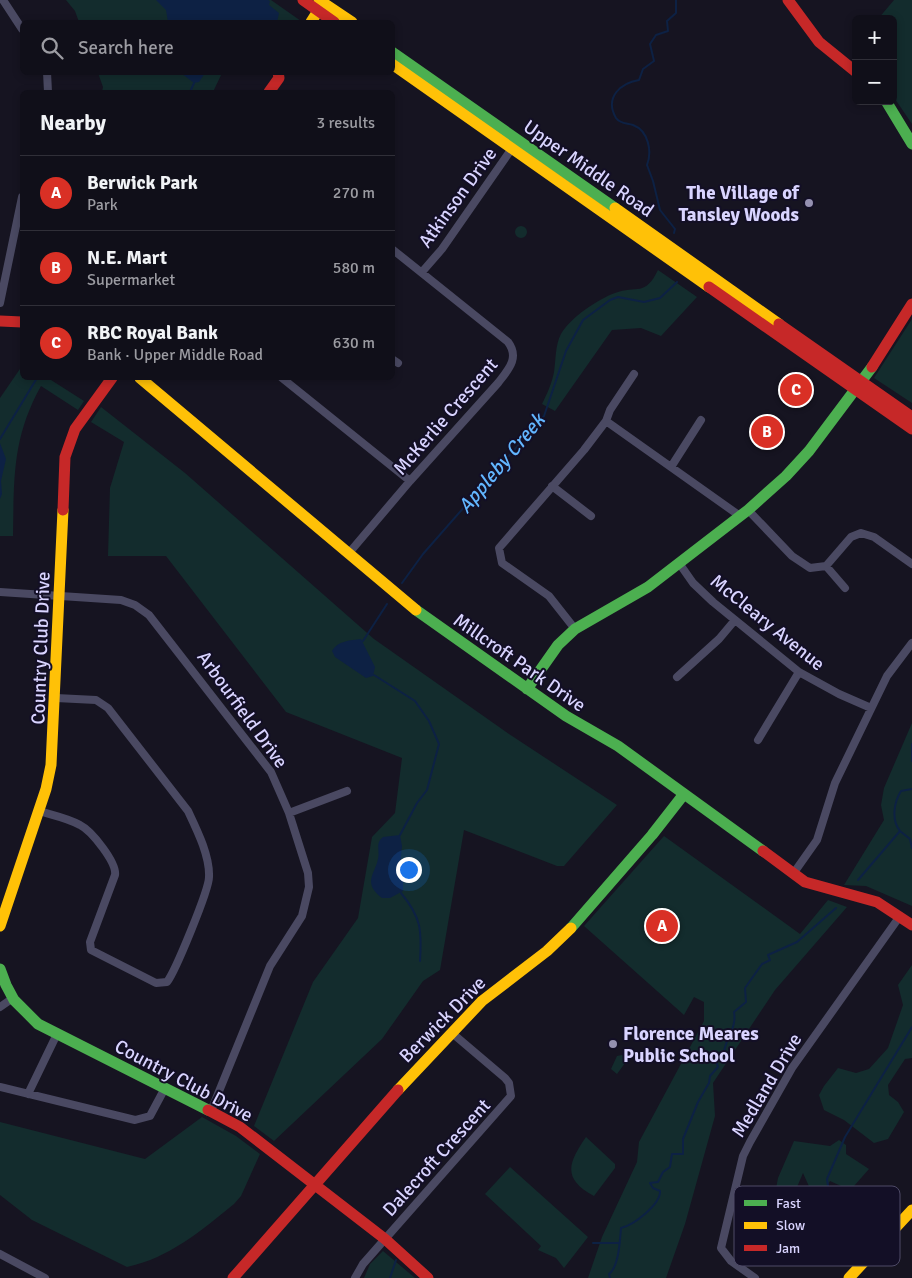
<!DOCTYPE html>
<meta charset="utf-8">
<style>
:root{--surface:#100f19;--page:#191822;--text:#f1f3f6;--muted:#9c9ca2;--line:#302f38;--accent:#d93025}
body{margin:0;font-family:Signika,sans-serif;background:var(--page);color:var(--text)}
.controls{position:absolute;right:15px;top:15px;display:grid;overflow:hidden;border-radius:8px;box-shadow:0 2px 8px #0003}
.controls button{width:45px;height:45px;display:grid;place-items:center;padding:0;border:0;border-bottom:1px solid var(--line);background:var(--surface);color:var(--text);font:25px sans-serif}
.you{position:absolute;left:408px;top:869px;width:18px;height:18px;margin:-12px;border:4px solid #fff;border-radius:50%;background:#1a73e8;box-shadow:0 0 0 8px #1a73e833}
.badge{display:grid;place-items:center;width:32px;height:32px;border-radius:50%;background:var(--accent);color:#fff;font-size:16px;font-weight:700}
.pin{position:absolute;translate:-50% -50%;border:2px solid #fff;box-shadow:0 1px 5px #0006}
.list{margin:0;padding:0;list-style:none}
h2{display:flex;justify-content:space-between;align-items:center;height:65px;margin:0;padding:0 20px;font-size:21px}
h2 small{font-size:16px;font-weight:400;color:var(--muted)}
.list li{display:grid;grid-template-columns:32px 1fr auto;gap:15px;align-items:center;box-sizing:border-box;height:75px;padding:0 20px;border-top:1px solid var(--line)}
.list b{display:block;font-size:19px;white-space:nowrap}
.list p{margin:0;font-size:16px;white-space:nowrap;color:var(--muted)}
.list em{font-size:16px;font-style:normal;color:var(--muted)}
.icon{flex:none;width:28px;height:28px;fill:none;stroke:currentColor;stroke-width:2;stroke-linecap:round;stroke-linejoin:round}
.map{position:relative;flex:none;width:912px;height:1278px;overflow:hidden}
.search{position:absolute;background:var(--surface);box-shadow:0 2px 8px #0003;left:20px;top:20px;width:375px;height:55px;display:flex;align-items:center;gap:12px;box-sizing:border-box;padding:0 18px;border-radius:8px;color:var(--muted);font-size:19px}
.panel{position:absolute;background:var(--surface);box-shadow:0 2px 8px #0003;left:20px;top:90px;width:375px;height:290px;border-radius:8px}
.map>svg:first-child{display:block}
.green{fill:#132c2d}
.water{fill:#0d2144}
.lines{fill:none;stroke-linecap:round;stroke-linejoin:round}
.stream{stroke:#0d2144;stroke-width:2}
.street{stroke:#4a4962;stroke-width:8}
.fast{stroke:#4caf50;stroke-width:11}
.slow{stroke:#ffc107;stroke-width:11}
.jam{stroke:#c62828;stroke-width:11}
.poi-dot{fill:#9591b1;stroke:#130f26;stroke-width:2}
.labels{text-anchor:middle;stroke-width:4;stroke-linejoin:round;paint-order:stroke}
.street-label{font-size:19px;fill:#d9d4ff;stroke:#130f26}
.poi-label{font-size:19px;font-weight:bold;fill:#d9d4ff;stroke:#130f26;text-anchor:end}
.water-label{font-size:20px;font-style:italic;fill:#62b6ff;stroke:#130f26}
.key{fill:#130f26;stroke:#4e4a67;stroke-width:1}
.key-label{font-size:14px;fill:#d9d4ff}
</style>
<div class="map">
<svg width="912" height="1278" viewBox="0 0 912 1278">
<rect width="100%" height="100%" fill="#161421"/>
<!-- green -->
<path class="green" d="M66 0H271L301 21 299 22H79L75 11Z
M894 0H912V124L893 96V19H878Z
M98 73H222L213 92H102L103 87Z
M515 232a6 6 0 1 1 12 0a6 6 0 1 1-12 0Z
M658 270 697 297 661 336 641 328 612 330 555 411 542 404C547 394 552 383 554 372 556 360 555 345 561 334 570 318 598 299 615 293 637 285 645 297 658 270Z
M912 319V403L874 378Z
M22 366V378H52L51 380 84 401 78 410 41 386C12 438 14 479 13 536H0V398Z
M101 407 185 473 374 639 509 734 617 805 564 866H557L464 830 440 970 423 981 382 1039 274 1141 254 1126 313 982 358 918 372 837 395 813 402 758 286 712 166 556H108L110 488 124 442 91 422Z
M912 723V906L866 886 844 885 884 820 881 805 884 788Z
M664 836 800 934 828 900 847 907 775 990 713 1083 715 1116 685 1224 666 1278H588L602 1237 637 1162 639 1142 704 1021V1002L694 997 684 1015 584 926Z
M912 965V1058L905 1059 888 1085 889 1095 898 1102 904 1112 888 1139 874 1143 844 1120 824 1110 819 1095 824 1086 838 1068 856 1073 869 1069 888 1048 903 1005 898 985Z
M622 1055 628 1059 617 1074 611 1069 617 1056Z
M202 1117 236 1136 260 1154 241 1196 234 1204C201 1231 169 1258 127 1267L32 1220 0 1195V1122L145 1159Z
M586 1137 615 1164V1168L594 1196C561 1178 569 1162 586 1137Z
M839 1140 846 1145V1154L869 1169 854 1186H841L830 1181 827 1186 828 1197 843 1225 842 1239 846 1254 839 1263H834L820 1235 824 1220 803 1173 794 1194 784 1199 775 1194 778 1178 794 1141 830 1146Z
M510 1167 588 1237 564 1268 556 1258 538 1250 541 1246 485 1194Z
M383 1251 415 1278H364L370 1264Z"/>
<!-- water -->
<path class="water" d="M156 0H268L270 1 269 5 279 13 277 22H168L166 10Z
M181 73H205L199 82 194 83Z
M0 443 6 459 1 481 2 494 0 499Z
M361 639 375 667 373 676 366 678 335 657 332 651C337 641 351 640 361 639Z
M400 835 402 846 400 867 403 875V891L390 898H382C362 883 375 874 378 859 380 850 375 843 383 837Z"/>
<g class="lines">
<!-- stream -->
<path class="stream" d="M190 92 194 83
M674 233 675 229 660 210 653 181 647 165C652 152 649 131 633 125 627 123 620 124 616 118 604 97 621 83 639 80L643 69 654 61 650 44 656 35 668 31 667 21 676 13V0
M0 439 37 378
M402 583 423 554 544 416 566 351 583 320 610 300 618 297 644 302 660 298 677 282
M363 641 387 604
M374 675 415 701 429 721 439 744 427 790 417 803 400 835
M912 744V761
M900 831 910 839 912 848
M858 880 900 831C891 820 894 802 901 791L912 789
M401 893C421 917 422 930 420 961
M593 1243H620
M843 1258 838 1252 827 1179 845 1137 912 1027
M390 1278 396 1260
M610 1278 609 1274C619 1267 620 1239 621 1228 634 1225 661 1204 660 1191L653 1188 650 1183 658 1182 663 1172 670 1167 672 1154H683V1139L698 1102 709 1083 710 1076 718 1067 715 1058 724 1052C726 1037 737 1028 734 1012L746 1002 745 988 762 964 770 960 768 955 797 942 836 908"/>
<!-- street -->
<path class="street" d="M3 0 22 29
M47 72 48 92
M422 272 442 249 515 144
M0 303 22 197
M392 359 398 363
M282 378 410 481
M606 421 610 410 634 374
M671 467 701 420
M552 486 591 516
M748 510 792 556 810 568 826 566 851 537 861 533 874 537 912 564
M349 553 410 481 498 383C508 370 520 358 508 342L392 249
M679 563 693 583 713 602 799 672 839 694 871 708
M826 566 845 588
M0 592 121 600 135 605 149 615 271 772 289 813 308 873 309 887 302 916 270 966 211 1111
M575 629 549 596 502 563 499 548 584 450 606 421 740 516
M677 677 719 639 735 620
M758 740 799 672
M39 811C52 815 68 818 80 825 92 831 117 863 115 875L90 942 91 950 156 983 167 982C175 972 209 890 209 877 210 856 197 830 188 811L108 708 96 700 56 698
M289 813 347 791
M793 874 817 840 835 783 887 676 912 643
M0 1007 13 998
M0 1087 135 1120 150 1116 165 1088
M28 1094 57 1034
M0 1254 45 1278
M355 1278 363 1264 511 1096 509 1083 505 1078 452 1033
M755 1278 731 1261 721 1248 743 1156 750 1142 792 1068 900 916"/>
<!-- fast -->
<path class="fast" d="M392 52 615 208
M886 101 912 144
M416 610 566 716 618 746 763 851
M527 689 558 645 575 629 648 587 748 510 786 476 809 451 872 367
M571 928 652 835 684 794
M0 969 6 985 14 1000 38 1024 208 1110"/>
<!-- slow -->
<path class="slow" d="M319 0 352 22
M311 22 318 11
M392 64 709 287
M615 208 779 324
M140 378 416 610
M0 926 46 789 51 765 63 510
M398 1090 482 1001 547 951 571 928
M849 1278 912 1210"/>
<!-- jam -->
<path class="jam" d="M303 0 334 22
M788 0 819 42 856 72
M269 92 279 78 278 72
M709 287 912 429
M0 321 22 322
M779 324 912 417
M872 367 912 304
M63 510 65 457 75 429 112 378
M763 851 805 882 877 902 912 925
M208 1110 240 1127 385 1239 428 1278
M233 1278 398 1090"/>
</g>
<!-- markers -->
<g class="poi-dot">
<circle cx="809" cy="203" r="5"/>
<circle cx="613" cy="1044" r="5"/>
</g>
<g class="labels">
<!-- street labels -->
<g class="street-label">
<text transform="translate(589 168) rotate(35)" y="7">Upper Middle Road</text>
<text transform="translate(457 197) rotate(-54)" y="7">Atkinson Drive</text>
<text transform="translate(445 416) rotate(-49)" y="7">McKerlie Crescent</text>
<text transform="translate(768 622) rotate(39)" y="7">McCleary Avenue</text>
<text transform="translate(40 648) rotate(-88)" y="7">Country Club Drive</text>
<text transform="translate(520 662) rotate(35)" y="7">Millcroft Park Drive</text>
<text transform="translate(243 709) rotate(54)" y="7">Arbourfield Drive</text>
<text transform="translate(442 1019) rotate(-45)" y="7">Berwick Drive</text>
<text transform="translate(184 1080) rotate(28)" y="7">Country Club Drive</text>
<text transform="translate(766 1085) rotate(-59)" y="7">Medland Drive</text>
<text transform="translate(436 1157) rotate(-48)" y="7">Dalecroft Crescent</text>
</g>
<!-- poi labels -->
<g class="poi-label">
<text x="799" y="199">The Village of<tspan x="799" dy="22">Tansley Woods</tspan></text>
<text x="623" y="1040" text-anchor="start">Florence Meares<tspan x="623" dy="22">Public School</tspan></text>
</g>
<!-- water labels -->
<g class="water-label">
<text transform="translate(501 463) rotate(-50)" y="7">Appleby Creek</text>
</g>
</g>
<!-- legend -->
<rect x="734" y="1186" width="166" height="80" rx="8" class="key"/>
<rect x="744" y="1200" width="23" height="6" fill="#4caf50"/>
<rect x="744" y="1222" width="23" height="7" fill="#ffc107"/>
<rect x="744" y="1245" width="23" height="6" fill="#c62828"/>
<g class="key-label">
<text x="776" y="1208">Fast</text>
<text x="776" y="1230">Slow</text>
<text x="776" y="1253">Jam</text>
</g>
</svg>
<div class="controls">
<button>+</button>
<button>−</button>
</div>
<div class="you"></div>
<div class="pin badge" style="left:662px;top:926px">A</div>
<div class="pin badge" style="left:767px;top:432px">B</div>
<div class="pin badge" style="left:796px;top:390px">C</div>
<div class="search"><svg class="icon" aria-label="search" viewBox="0 0 24 24"><circle cx="10" cy="10" r="6"/><path d="M15 15l6 6"/></svg>Search here</div>
<section class="panel">
<h2>Nearby<small>3 results</small></h2>
<ul class="list">
<li><span class="badge">A</span><div><b>Berwick Park</b><p>Park</p></div><em>270 m</em></li>
<li><span class="badge">B</span><div><b>N.E. Mart</b><p>Supermarket</p></div><em>580 m</em></li>
<li><span class="badge">C</span><div><b>RBC Royal Bank</b><p>Bank · Upper Middle Road</p></div><em>630 m</em></li>
</ul>
</section>
</div>
